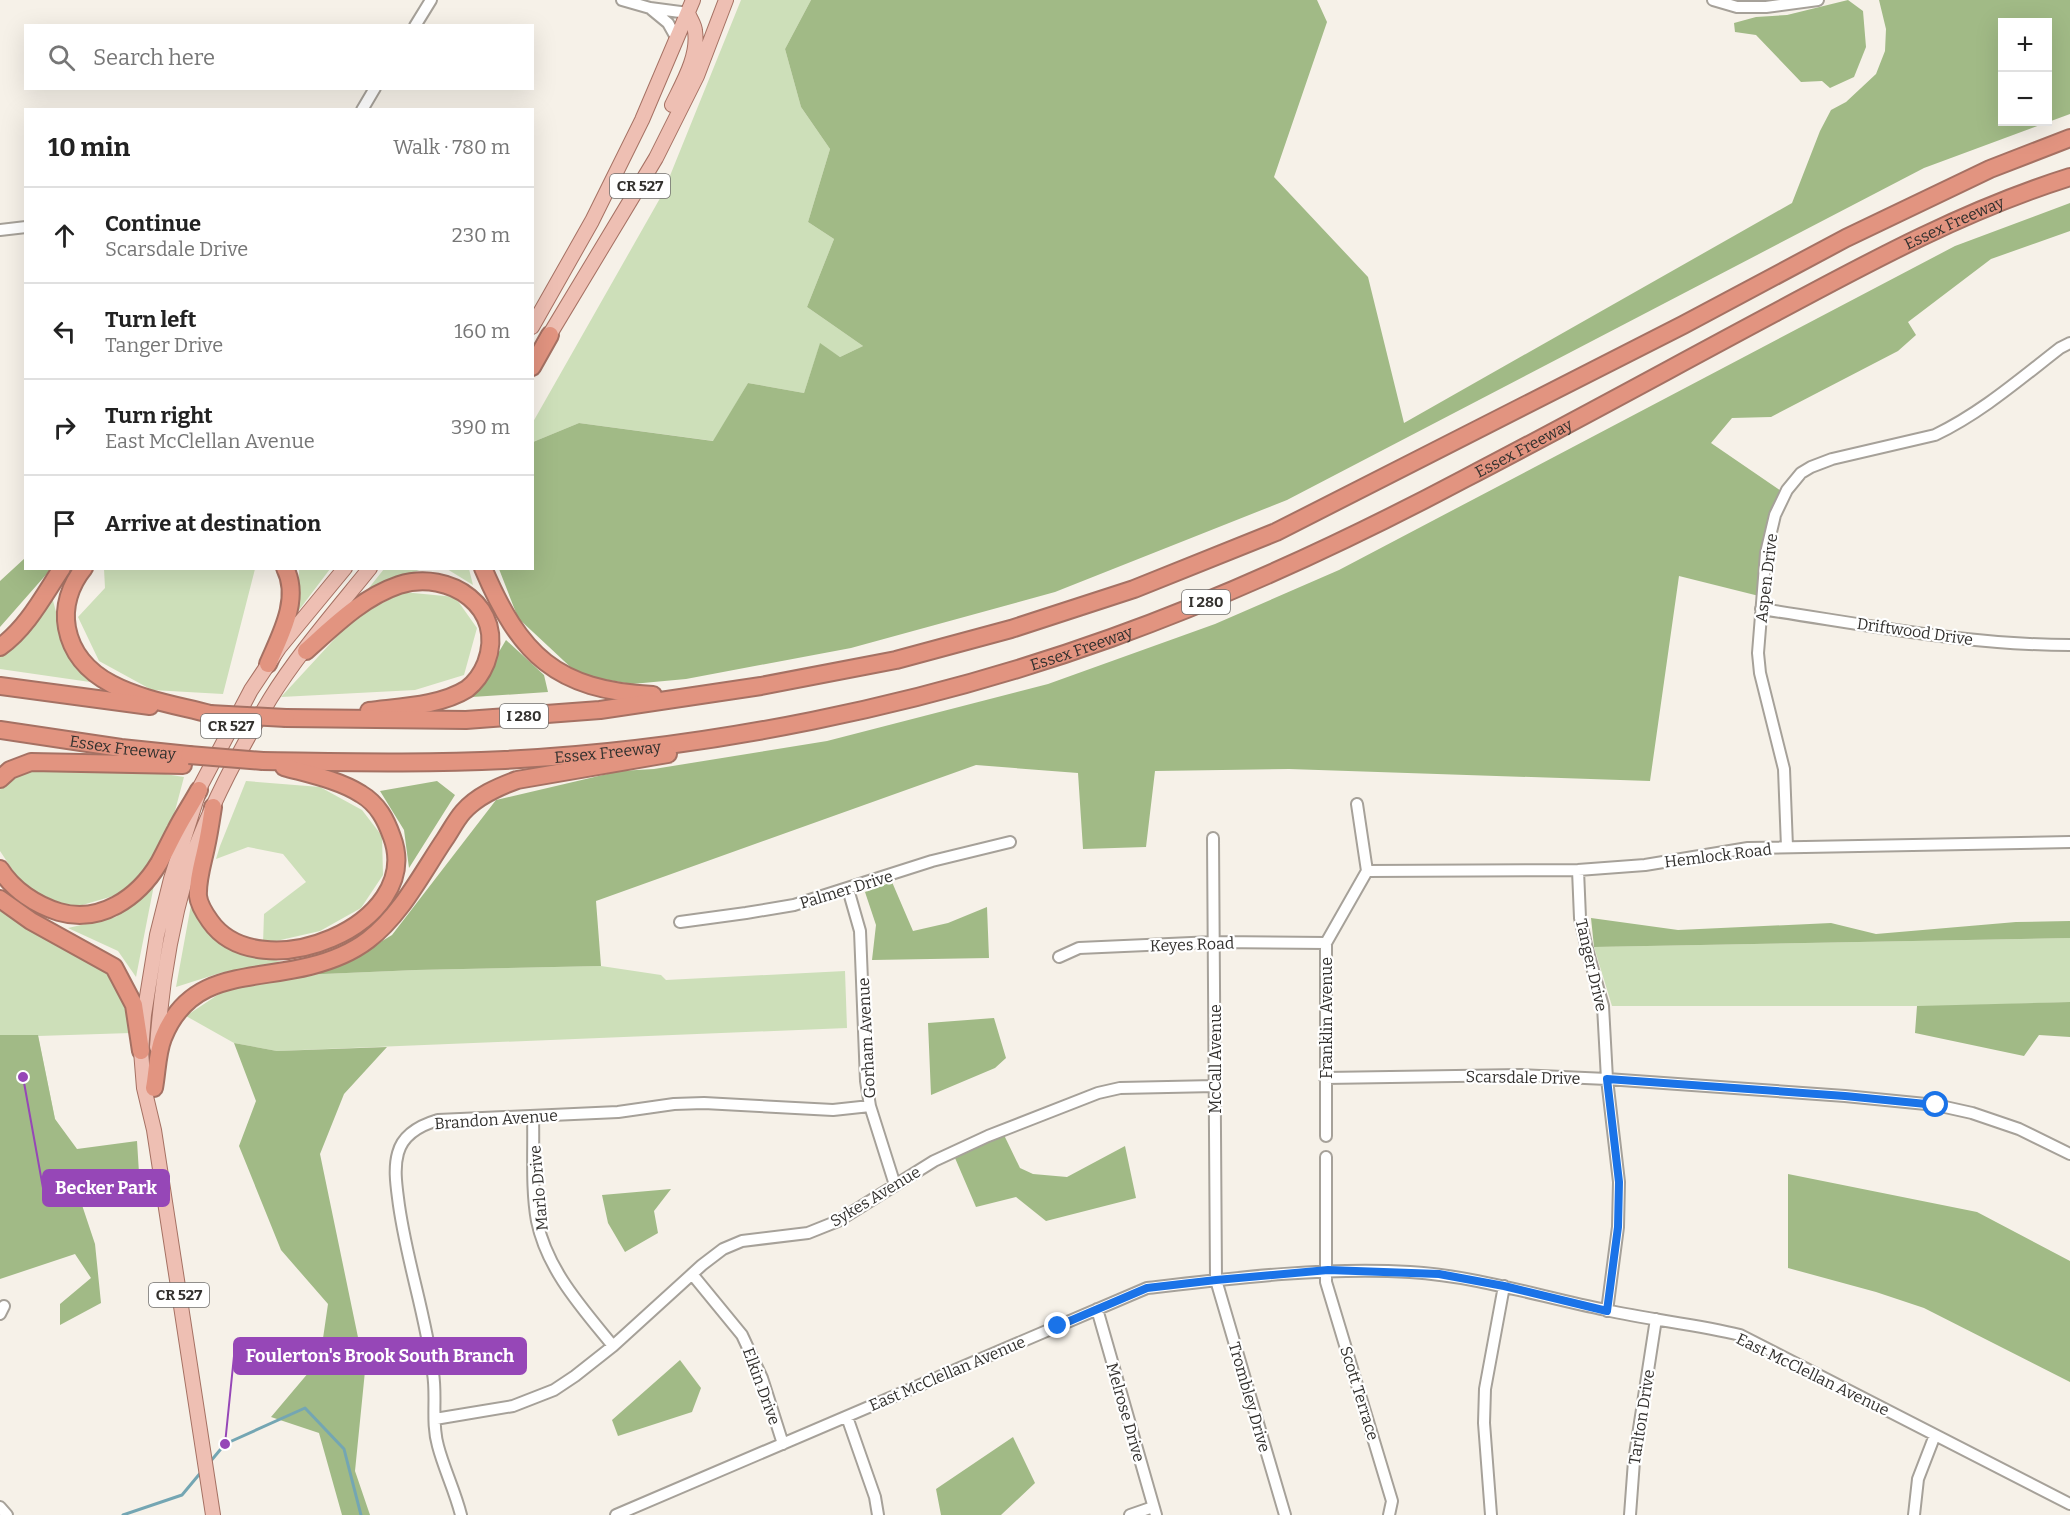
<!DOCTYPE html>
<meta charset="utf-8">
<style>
:root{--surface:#fff;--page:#f2f2f2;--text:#222;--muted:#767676;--line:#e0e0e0}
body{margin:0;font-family:Bitter,serif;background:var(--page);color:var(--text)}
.controls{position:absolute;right:18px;top:18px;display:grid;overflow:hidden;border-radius:0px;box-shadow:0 6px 24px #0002}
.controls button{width:54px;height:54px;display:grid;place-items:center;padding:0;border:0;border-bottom:2px solid var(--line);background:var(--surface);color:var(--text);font:30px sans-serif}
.stop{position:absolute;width:18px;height:18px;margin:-14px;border:4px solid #1a73e8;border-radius:50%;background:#fff}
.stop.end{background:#1a73e8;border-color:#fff;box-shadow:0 2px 6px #0008}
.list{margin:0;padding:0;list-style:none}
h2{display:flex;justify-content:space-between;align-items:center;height:78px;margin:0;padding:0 24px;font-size:26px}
h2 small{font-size:20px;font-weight:400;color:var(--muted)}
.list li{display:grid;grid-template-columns:39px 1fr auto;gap:18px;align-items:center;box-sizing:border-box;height:96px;padding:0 24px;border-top:2px solid var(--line)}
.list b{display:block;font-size:22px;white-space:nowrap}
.list p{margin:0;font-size:20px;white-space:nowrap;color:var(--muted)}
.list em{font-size:20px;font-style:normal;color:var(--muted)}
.icon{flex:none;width:33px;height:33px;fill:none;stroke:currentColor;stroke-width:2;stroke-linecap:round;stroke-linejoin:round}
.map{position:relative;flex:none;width:2070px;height:1515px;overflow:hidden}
.search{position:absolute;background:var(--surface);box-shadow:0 6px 24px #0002;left:24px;top:24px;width:510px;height:66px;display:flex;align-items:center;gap:15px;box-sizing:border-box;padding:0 21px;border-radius:0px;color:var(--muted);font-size:22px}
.panel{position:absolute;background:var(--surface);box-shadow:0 6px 24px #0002;left:24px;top:108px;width:510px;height:462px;border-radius:0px}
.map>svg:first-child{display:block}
.green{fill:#cddfb9}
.forest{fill:#a1ba86;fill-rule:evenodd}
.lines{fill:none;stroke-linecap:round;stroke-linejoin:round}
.stream{stroke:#74a6b3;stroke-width:3}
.minor-casing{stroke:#a6a199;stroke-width:14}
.major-casing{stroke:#a57163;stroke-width:16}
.highway-casing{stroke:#a57163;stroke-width:20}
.minor{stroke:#fff;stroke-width:10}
.major{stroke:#eebfb3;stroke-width:14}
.highway{stroke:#e29480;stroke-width:16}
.highway-bridge-casing{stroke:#a57163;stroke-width:20;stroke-linecap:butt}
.highway-bridge{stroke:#e29480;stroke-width:16}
.route{stroke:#1a73e8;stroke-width:8}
.labels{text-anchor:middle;stroke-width:4.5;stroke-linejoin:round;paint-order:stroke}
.shield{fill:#fff;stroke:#706f6d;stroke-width:1.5}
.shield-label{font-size:15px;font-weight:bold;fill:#33312e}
.street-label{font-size:16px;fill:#33312e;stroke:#fff}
.leader{fill:none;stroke:#9647b7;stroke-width:2}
.callout-dot{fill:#9647b7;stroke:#fff;stroke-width:2}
.callout{fill:#9647b7;stroke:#9647b7;stroke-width:2}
.callout-label{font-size:18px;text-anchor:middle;font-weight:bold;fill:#fff}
</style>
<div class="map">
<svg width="2070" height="1515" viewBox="0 0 2070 1515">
<rect width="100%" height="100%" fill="#f6f1e8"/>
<!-- green -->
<path class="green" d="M741 0H811L785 49 801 107 830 149 808 222 834 239 807 307 863 346 840 357 820 344 804 393 748 383 714 441 579 423 533 442V422L663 193Z
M104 569H255L223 694 152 690 99 661 78 617 105 588Z
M298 569H330L299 610V570Z
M384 569H422L368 589Z
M447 569H469L473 585Z
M403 592 455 597 477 628 464 675 415 690 281 697 353 619Z
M52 597 68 656 90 682 0 669V655L15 647Z
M127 768 184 777 171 826 143 876 127 892 72 908 24 887 0 851V790L2 784 33 769Z
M246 781 320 787 362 810 382 836 383 875 361 908 320 931 263 944 264 914 306 882 283 854 248 847 216 859 220 846Z
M154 885 136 977 118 951 68 928 116 917Z
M191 905 207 931 229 949 282 962 220 973 176 987Z
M0 908 20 924 60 948 112 973 123 992 131 1033 38 1036 55 1119 76 1151 139 1173 0 1218Z
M2070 938V1002L1949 1006H1612L1594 947Z
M601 966 661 975 666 980 845 971 847 1028 277 1051 234 1043 186 1016 231 986 300 975 416 970Z"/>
<!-- forest -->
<path class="forest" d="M811 0H1317L1327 22 1274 177 1368 277 1404 423 1792 203 1820 131 1831 110 1846 102 1876 74 1885 51 1886 29 1879 0H2070V114L1924 168 1287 500 1055 592 851 648 686 679 632 684 579 675 518 618 499 569 532 568 533 442 579 423 713 441 748 383 804 393 820 343 840 357 863 346 807 307 834 239 808 222 830 149 801 107 785 49ZM2002 22H2048V122H2002Z
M1848 0 1863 11 1866 47 1854 77 1830 88 1822 81 1801 82 1756 35 1735 32 1734 23 1756 17 1787 15Z
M2070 203V231L1991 259 1908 322 1916 335 1898 351 1771 417 1732 418 1711 443 1781 491 1767 598 1679 576 1650 781 1289 769 1155 771 1146 847 1083 849 1078 773 976 765 596 901 601 966 416 970 300 975 346 963 392 935 496 800 620 771 654 769 827 741 1048 684 1215 624 1339 570 1955 246Z
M25 558 26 568 51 569 0 627V581Z
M506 640 544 675 548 692 472 697Z
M437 781 455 795 409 868 404 830 380 791Z
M892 882 913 931 948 923 987 907 989 958 872 960 876 925 865 892Z
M1591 918 1678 930 1831 923 1876 934 2016 922 2070 921V938L1594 947Z
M2070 1002V1037L2039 1035 2024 1056 1915 1033 1917 1006Z
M994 1018 1006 1058 995 1068 931 1095 928 1023Z
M0 1035H38L55 1119 77 1149 137 1141 139 1173 78 1193 95 1244 101 1303 60 1325V1304L91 1278 75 1254 0 1279Z
M234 1043 277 1051 387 1047 344 1094 320 1154 365 1371 355 1471 370 1515H342L319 1433 271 1417 320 1359 328 1304 281 1250 239 1146 256 1101Z
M1004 1135 1020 1168 1033 1174 1067 1177 1125 1146 1136 1198 1046 1221 1016 1197 976 1207 955 1158Z
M1788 1174 1977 1212 2070 1261V1382L1924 1308 1876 1292 1788 1268Z
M671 1189 654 1211 658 1233 625 1252 608 1223 602 1195Z
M680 1360 701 1388 692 1412 618 1436 612 1420Z
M1013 1437 1035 1483 1001 1515H941L936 1489Z"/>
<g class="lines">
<!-- stream -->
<path class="stream" d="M210 1462 225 1444 305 1408 344 1449 361 1515
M123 1515 182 1495 202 1471"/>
<defs>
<path id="minor" d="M622 0 650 8 688 13
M1713 0 1737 7H1766L1818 0
M651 9 668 23 677 39
M415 26 431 0
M362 110 375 88
M0 230 26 227
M1761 609C1863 624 1966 645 2070 645
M1213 838 1216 1280 1285 1515
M1787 847 1784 769 1760 673 1758 653 1766 553 1775 515 1787 490 1801 473 1811 467 1832 459 1935 435C1981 413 2020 379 2060 348L2070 343
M1578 870 1580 918 1587 949 1603 1006 1607 1079 1619 1182 1618 1227 1607 1311
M1367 871 1578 870 1645 865 1748 848 2070 842
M848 889 860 931 866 1081 870 1106 895 1185
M680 922 746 913 794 905 932 861 1010 842
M1059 957 1079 948 1214 942 1326 943
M1325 1078 1521 1075 1607 1079 1845 1096 1936 1105 1972 1113 2019 1129 2070 1154
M533 1116C534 1150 531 1188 537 1221 547 1270 583 1309 613 1346
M1326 1136V943L1367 871 1357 804
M1326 1157V1282L1392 1501 1389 1515
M692 1274 742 1335 762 1378 783 1444
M1097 1309 1156 1515
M0 1314 4 1306
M847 1417 875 1497 878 1515
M435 1419 513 1406 554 1390 575 1376 613 1346 702 1265 723 1249 742 1241 808 1233 838 1221 934 1161 988 1136 1098 1093 1120 1088 1215 1086
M0 1507 7 1515
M461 1515C455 1491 444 1469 438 1446 431 1422 437 1397 433 1373 426 1314 405 1257 398 1198 396 1183 394 1167 398 1153 403 1134 421 1125 438 1120L618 1112 674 1104 704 1103 833 1110 870 1106
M616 1515 1147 1288C1234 1278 1322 1267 1410 1272 1477 1276 1541 1297 1606 1310 1650 1320 1696 1324 1740 1335L2070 1504
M1130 1515 1153 1507
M1491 1515 1484 1423 1485 1389 1504 1286
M1630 1515 1634 1461 1656 1319
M1914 1515 1918 1479 1935 1435"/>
<path id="major" d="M672 105C682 84 699 56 695 31 695 25 690 19 688 13
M532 327 592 221 642 120 693 0
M544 344 656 158 697 76 726 0
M157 1047C161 989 170 932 186 876 204 816 238 753 270 699 297 655 337 609 370 568
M213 1515 154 1130 144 1088 141 1051 144 1015 157 935 171 879 201 785 251 690 279 648 345 568"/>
<g id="highway">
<path d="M532 367 550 335"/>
<path d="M84 568C70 585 63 607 67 628 79 692 158 700 210 714"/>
<path d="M483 568C520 655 556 690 653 695"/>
<path d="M0 647C27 628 44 595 62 568"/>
<path d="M306 651C334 626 363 597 399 585 450 569 507 608 486 663 482 673 476 682 467 689 440 706 400 707 369 711"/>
<path d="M268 664C280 636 301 599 285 568"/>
<path d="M0 686 150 706"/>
<path d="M286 718 466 720 600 710 761 686 896 660 1011 629 1134 589 1276 532 1683 325 1846 238 1990 169 2070 138"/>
<path id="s1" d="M0 730 121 748 189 755"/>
<path id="s2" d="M263 761C344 762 425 764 505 760 706 750 922 706 1111 638 1233 594 1349 540 1464 479 1570 424 1675 366 1780 310 1873 260 1968 209 2070 177"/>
<path d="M0 779 10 770 31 762 183 765"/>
<path d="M213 807C211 820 209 834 206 847 203 862 197 880 198 896 199 905 205 914 210 921 259 991 425 925 392 837 386 820 378 804 361 794 339 780 309 774 284 767"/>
<path d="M0 869C13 890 36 905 59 912 100 924 138 898 159 863 165 852 170 841 176 830 183 816 192 803 199 790"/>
<path d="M0 899 31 921 114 967 134 1005 141 1051"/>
<path d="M154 1088C157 1072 157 1053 163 1038 190 970 251 981 310 966 330 961 351 953 368 940 401 915 422 873 445 839 451 830 456 820 463 812 477 796 498 787 517 780L668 754"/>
</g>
</defs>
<!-- minor casing -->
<use href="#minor" class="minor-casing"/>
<!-- major casing -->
<use href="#major" class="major-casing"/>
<!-- highway casing -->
<use href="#highway" class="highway-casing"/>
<!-- minor -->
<use href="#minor" class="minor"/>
<!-- major -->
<use href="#major" class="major"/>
<!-- highway -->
<use href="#highway" class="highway"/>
<defs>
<path id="highway-bridge" d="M210 714 286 718
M189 755 263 761"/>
</defs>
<!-- highway-bridge casing -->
<use href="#highway-bridge" class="highway-bridge-casing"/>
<!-- highway-bridge -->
<use href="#highway-bridge" class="highway-bridge"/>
</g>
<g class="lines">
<!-- route -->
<path class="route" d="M1058 1326 1147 1288 1216 1280 1328 1270 1439 1274 1504 1286 1607 1311 1618 1227 1619 1182 1607 1079 1845 1096 1936 1105"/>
</g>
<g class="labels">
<!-- shield labels -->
<g class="shield">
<rect x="610" y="174" width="60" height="24" rx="4.5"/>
<rect x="1182" y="590" width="48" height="24" rx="4.5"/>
<rect x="500" y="704" width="48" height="24" rx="4.5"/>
<rect x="201" y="714" width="60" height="24" rx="4.5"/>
<rect x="149" y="1283" width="60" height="24" rx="4.5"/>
</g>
<g class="shield-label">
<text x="640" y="191">CR 527</text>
<text x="1206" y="607">I 280</text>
<text x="524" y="721">I 280</text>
<text x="231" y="731">CR 527</text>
<text x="179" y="1300">CR 527</text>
</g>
<!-- street labels -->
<g class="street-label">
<text dy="6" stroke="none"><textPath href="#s2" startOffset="1803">Essex Freeway</textPath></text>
<text dy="6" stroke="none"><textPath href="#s2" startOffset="1317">Essex Freeway</textPath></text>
<text transform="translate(1766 578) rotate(-83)" y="6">Aspen Drive</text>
<text transform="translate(1915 631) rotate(8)" y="6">Driftwood Drive</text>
<text dy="6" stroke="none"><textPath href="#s2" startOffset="831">Essex Freeway</textPath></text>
<text dy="6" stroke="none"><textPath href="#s1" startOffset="124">Essex Freeway</textPath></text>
<text dy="6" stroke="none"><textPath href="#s2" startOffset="345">Essex Freeway</textPath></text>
<text transform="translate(1718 855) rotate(-7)" y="6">Hemlock Road</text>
<text transform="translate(846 889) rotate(-17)" y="6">Palmer Drive</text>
<text transform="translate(1192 944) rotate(-2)" y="6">Keyes Road</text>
<text transform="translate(1592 965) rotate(77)" y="6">Tanger Drive</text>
<text transform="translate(1326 1018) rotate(-90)" y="6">Franklin Avenue</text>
<text transform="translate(866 1038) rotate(-93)" y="6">Gorham Avenue</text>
<text transform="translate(1215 1059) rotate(-90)" y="6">McCall Avenue</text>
<text transform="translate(1523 1077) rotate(1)" y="6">Scarsdale Drive</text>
<text transform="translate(496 1119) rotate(-4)" y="6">Brandon Avenue</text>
<text transform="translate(538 1188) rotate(-95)" y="6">Marlo Drive</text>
<text transform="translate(875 1196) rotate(-31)" y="6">Sykes Avenue</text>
<text transform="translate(947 1373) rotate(-23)" y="6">East McClellan Avenue</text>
<text transform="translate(1813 1374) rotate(26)" y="6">East McClellan Avenue</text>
<text transform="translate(762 1386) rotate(70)" y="6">Elkin Drive</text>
<text transform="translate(1360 1393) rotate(73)" y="6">Scott Terrace</text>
<text transform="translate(1250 1397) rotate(74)" y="6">Trombley Drive</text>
<text transform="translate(1126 1412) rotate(74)" y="6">Melrose Drive</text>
<text transform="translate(1641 1417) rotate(-81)" y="6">Tarlton Drive</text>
</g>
</g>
<!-- callouts -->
<path class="leader" d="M23 1077L43 1188M225 1444L234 1356"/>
<g class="callout-dot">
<circle cx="23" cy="1077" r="6"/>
<circle cx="225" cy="1444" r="6"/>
</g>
<g class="callout">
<rect x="43" y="1170" width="126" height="36" rx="6"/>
<rect x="234" y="1338" width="292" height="36" rx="6"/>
</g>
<g class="callout-label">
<text x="106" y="1194">Becker Park</text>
<text x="380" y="1362">Foulerton's Brook South Branch</text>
</g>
</svg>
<div class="controls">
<button>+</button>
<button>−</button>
</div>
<div class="stop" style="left:1936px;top:1105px"></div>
<div class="stop end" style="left:1058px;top:1326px"></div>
<div class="search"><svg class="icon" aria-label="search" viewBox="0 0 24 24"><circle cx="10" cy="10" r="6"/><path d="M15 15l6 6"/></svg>Search here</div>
<section class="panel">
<h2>10 min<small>Walk · 780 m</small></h2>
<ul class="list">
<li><svg class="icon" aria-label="ahead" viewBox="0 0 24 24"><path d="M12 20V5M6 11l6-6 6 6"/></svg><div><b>Continue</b><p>Scarsdale Drive</p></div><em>230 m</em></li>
<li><svg class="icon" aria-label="left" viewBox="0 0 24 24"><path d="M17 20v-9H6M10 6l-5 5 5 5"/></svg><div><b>Turn left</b><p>Tanger Drive</p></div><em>160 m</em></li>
<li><svg class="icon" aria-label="right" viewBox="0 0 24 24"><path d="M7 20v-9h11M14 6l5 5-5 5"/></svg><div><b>Turn right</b><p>East McClellan Avenue</p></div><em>390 m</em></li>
<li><svg class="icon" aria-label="arrive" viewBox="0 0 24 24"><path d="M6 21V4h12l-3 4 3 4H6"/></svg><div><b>Arrive at destination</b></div></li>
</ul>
</section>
</div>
